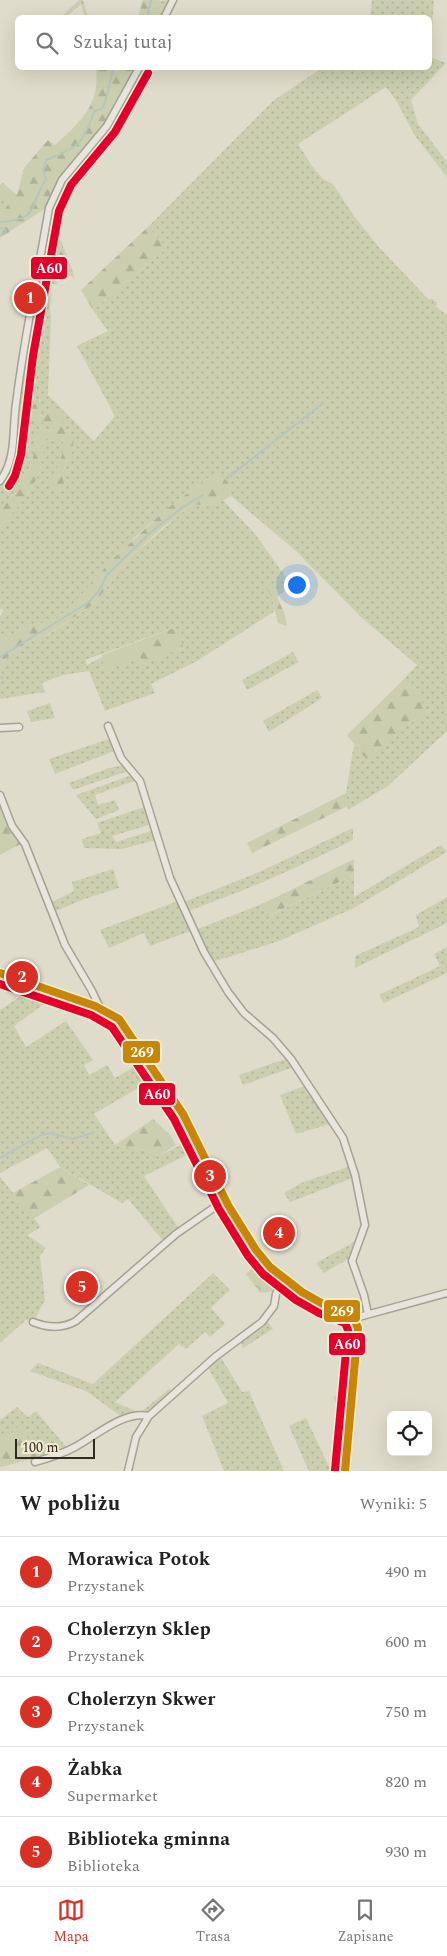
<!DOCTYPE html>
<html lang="pl">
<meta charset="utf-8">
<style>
:root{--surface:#fff;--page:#f2f2f2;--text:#222;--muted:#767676;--line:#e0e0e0;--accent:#d93025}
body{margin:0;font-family:Spectral,serif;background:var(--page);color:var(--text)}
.controls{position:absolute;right:15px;bottom:15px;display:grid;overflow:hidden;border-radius:8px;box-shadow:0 5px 20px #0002}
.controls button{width:45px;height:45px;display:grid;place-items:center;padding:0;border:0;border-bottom:1px solid var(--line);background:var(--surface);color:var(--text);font:25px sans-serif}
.scale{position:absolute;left:15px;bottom:12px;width:80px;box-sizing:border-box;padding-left:5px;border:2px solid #312a1e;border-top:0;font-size:14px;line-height:18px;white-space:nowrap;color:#312a1e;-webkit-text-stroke:4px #f0ebd2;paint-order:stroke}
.you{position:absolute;left:296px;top:584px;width:18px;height:18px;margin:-12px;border:4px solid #fff;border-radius:50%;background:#1a73e8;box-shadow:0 0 0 8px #1a73e833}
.badge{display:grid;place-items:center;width:32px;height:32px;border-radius:50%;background:var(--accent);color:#fff;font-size:16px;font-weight:700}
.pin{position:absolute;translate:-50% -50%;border:2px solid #fff;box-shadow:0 1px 5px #0006}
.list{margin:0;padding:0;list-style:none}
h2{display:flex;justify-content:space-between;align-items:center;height:65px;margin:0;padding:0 20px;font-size:21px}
h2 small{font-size:16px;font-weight:400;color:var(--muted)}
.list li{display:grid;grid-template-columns:32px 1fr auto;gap:15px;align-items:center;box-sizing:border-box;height:70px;padding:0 20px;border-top:1px solid var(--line)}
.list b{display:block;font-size:19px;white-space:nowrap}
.list p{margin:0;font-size:16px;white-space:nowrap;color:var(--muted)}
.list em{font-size:16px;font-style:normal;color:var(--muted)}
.icon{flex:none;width:28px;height:28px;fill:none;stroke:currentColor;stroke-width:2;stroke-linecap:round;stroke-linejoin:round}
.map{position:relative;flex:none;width:447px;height:1471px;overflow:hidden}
.search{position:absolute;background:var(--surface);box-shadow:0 5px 20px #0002;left:15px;right:15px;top:15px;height:55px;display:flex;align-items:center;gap:12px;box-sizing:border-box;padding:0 18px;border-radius:8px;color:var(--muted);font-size:19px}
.sheet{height:415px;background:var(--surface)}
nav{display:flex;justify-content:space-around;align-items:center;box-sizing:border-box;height:70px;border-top:1px solid var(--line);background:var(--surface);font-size:14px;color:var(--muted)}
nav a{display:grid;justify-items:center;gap:2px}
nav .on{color:var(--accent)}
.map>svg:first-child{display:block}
.grass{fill:url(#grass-dots);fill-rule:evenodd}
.forest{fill:url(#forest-firs)}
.park{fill:url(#park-crowns)}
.garden{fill:#cbcfb0}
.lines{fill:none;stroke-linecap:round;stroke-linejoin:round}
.stream{stroke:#b7c5bd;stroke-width:2}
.minor-casing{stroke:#a5a195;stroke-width:9}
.minor{stroke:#e8e6dc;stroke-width:6}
.bus-1-casing{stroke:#f0ebd2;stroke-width:11}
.bus-2-casing{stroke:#f0ebd2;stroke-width:11}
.bus-1{stroke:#c68708;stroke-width:8}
.bus-2{stroke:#e4002b;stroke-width:8}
.line-badge{stroke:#f0ebd2;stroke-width:2}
.badge-label{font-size:14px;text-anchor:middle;font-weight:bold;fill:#fff}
</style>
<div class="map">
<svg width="447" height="1471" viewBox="0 0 447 1471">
<defs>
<pattern id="grass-dots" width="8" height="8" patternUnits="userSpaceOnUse" patternTransform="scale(1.25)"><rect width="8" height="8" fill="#cbcfb0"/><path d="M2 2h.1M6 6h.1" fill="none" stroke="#afb297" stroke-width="1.8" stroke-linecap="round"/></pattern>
<pattern id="forest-firs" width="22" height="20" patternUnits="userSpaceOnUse" patternTransform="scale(1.25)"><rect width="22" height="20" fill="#cbcfb0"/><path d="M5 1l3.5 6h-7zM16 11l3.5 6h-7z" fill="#afb297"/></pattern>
<pattern id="park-crowns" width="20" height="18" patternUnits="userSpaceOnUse" patternTransform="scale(1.25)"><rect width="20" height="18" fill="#cbcfb0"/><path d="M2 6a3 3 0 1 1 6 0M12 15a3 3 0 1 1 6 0" fill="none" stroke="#afb297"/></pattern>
</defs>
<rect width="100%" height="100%" fill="#e0dccb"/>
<!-- grass -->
<path class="grass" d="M79 0H83L88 17H85L81 4 66 17H61Z
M169 0 159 17 156 18 159 1Z
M372 0H434L430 57 446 63 411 100 418 124 447 162V177L415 136 397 102 386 87 298 144 312 166 323 179 333 184 354 216 378 246 428 299H433L437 303 436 307 447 315V731L388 786 348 810 346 793 354 744 367 759 416 719 420 692 402 681 417 665 361 617 296 551 231 496 230 485 208 478 164 511 135 537 69 608 55 620 33 625 0 640V616L4 611 0 609V527L27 496 40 472 44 443 47 440 63 441 64 454 51 482 64 486 63 473 67 459 71 460 64 432 50 409 45 417 29 411 56 425 55 430 37 431 32 464 0 513V485L12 468 15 456 22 389 43 264 53 268 57 284 45 285 51 315 48 395 94 441 115 416 77 346 108 331 93 310 167 248 148 227 274 100 322 68H430V18L370 17Z
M0 194 9 204 0 214Z
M223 500 256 535 291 585 276 598 269 580 265 581 272 598 275 611 197 661 151 684 155 693 105 711 89 671 63 675 42 683 45 692 0 699V679L5 659 26 643 48 635 94 604 125 562 180 514 192 505 217 504ZM173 628 184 648 143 664 134 660 105 670 102 657 87 665 85 660Z
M293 652 299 662 247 690 242 680Z
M317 690 322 698 269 732 263 721Z
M50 703 55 718 31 722 27 711Z
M109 739 114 751 55 774 49 759Z
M124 765 128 771 73 790 69 783 109 768Z
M132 775 137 780 95 795 98 805 115 800 119 810 96 819 76 795Z
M147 806 152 824 112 836 116 842 154 830 157 840 121 849 84 848 82 839 101 833 97 823Z
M353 828V840C299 867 245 891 188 911L184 902 259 872Z
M441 845 447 852 354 908 279 941 213 962 195 930 264 903 269 916 354 875V897Z
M113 869 119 888 84 899 54 912 50 903 74 891 72 882Z
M447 897V923L355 968V956L419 927 416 915Z
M178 901 191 931 150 946 144 933 109 948 100 930Z
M447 947V973L384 1003 379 995 440 966 434 954Z
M33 988 56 995 14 1026 26 1047 66 1021 93 1060 84 1065 89 1075 107 1065 115 1078 144 1061 155 1078 94 1114 115 1145 144 1150 159 1156 192 1139 197 1150 144 1176 179 1229 164 1242 128 1199 122 1203 60 1167 47 1148 0 1173V1010Z
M288 1058 294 1067 243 1085 239 1075Z
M307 1085 330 1124 296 1134 280 1095Z
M348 1167H351L353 1178 290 1202 284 1193 301 1183Z
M0 1177 41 1227 27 1235 46 1248 40 1256 45 1300 35 1319 26 1320 0 1343Z
M354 1242 348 1259 324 1273 316 1263Z
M213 1273 230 1290 211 1308 225 1324 210 1337 205 1332 186 1349 179 1344 115 1402 140 1413 169 1389 171 1391 148 1412 122 1417 86 1391 30 1371 38 1363 93 1384Z
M266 1320 273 1329 243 1348 241 1343Z
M220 1356 242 1392 249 1391 284 1471H224L202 1416 228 1403 207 1366Z
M344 1392 347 1393 345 1421 333 1397Z
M17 1407 28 1417 36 1411 67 1448 41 1457 19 1426 0 1444V1420Z
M306 1418 331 1471H309L289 1426Z"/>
<!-- forest -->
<path class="forest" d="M143 0H160L156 17H138Z
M96 68H135L109 118 55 185 46 208 0 238V214L9 204 0 194V185L3 183 17 195 24 168 48 140 55 145C81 121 100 106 96 68Z
M56 226 75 278 53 268Z
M148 227 167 248 93 310 81 290Z
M34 404 40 405V416L45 417 50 409 63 411 64 432 70 435 73 444 71 460 67 459 63 473 64 486 58 491 50 490C51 471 64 464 63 442L47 440 44 443 40 472 27 496 0 527V513L32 464 37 431 55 430 56 425 29 420V411Z
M222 475 230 485 231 496 217 504 192 505 162 528 125 562 94 604 47 635 26 643 5 659 0 679V640L33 625 55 620 69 608 112 560 164 511 208 478Z
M269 579 285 615 287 626 278 623 272 598 264 582Z
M174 628 184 648 143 664 134 643Z
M402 681 420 692 426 718 416 719 367 760 347 735Z
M346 793 348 806 252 853 247 843Z
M0 800 8 826 21 844 0 855Z
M354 859V875L268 916 264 903Z
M153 1119 170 1135 176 1145 159 1156 144 1150 115 1145Z
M60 1167 89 1185 33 1219 13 1193Z
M19 1426 41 1457 0 1467V1444Z"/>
<!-- park -->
<path class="park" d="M260 1262 278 1280 275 1291 260 1293 246 1274Z"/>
<!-- garden -->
<path class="garden" d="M134 643 143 664 134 660 104 671 102 655Z"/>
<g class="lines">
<!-- stream -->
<path class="stream" d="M147 18 151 0
M0 222C41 220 28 205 46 180L43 170 46 160C77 148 84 144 94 111 97 110 100 110 102 108 107 104 110 76 114 68
M0 228 5 229 6 233 0 235
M230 476 323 403
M0 657 89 602 99 591 106 576 151 532 183 507 203 495
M0 677 3 678
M0 1158 41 1135 51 1133 72 1139 92 1133"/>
<defs>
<path id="minor" d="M164 18 173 0
M0 481C17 458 12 431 16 404 24 338 38 273 49 208L62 180 107 126 139 68
M108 726 121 758 140 781 170 878 204 952 228 992 244 1013 273 1038 291 1059 343 1138 355 1175 365 1225 352 1261 364 1295 368 1314
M0 728 19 727
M0 795 12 826 25 844 65 945 92 991 100 1008
M0 973 95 1006 119 1019 183 1114 228 1205 256 1250 270 1267 302 1292 323 1304 352 1315 358 1328 345 1471
M355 1318 447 1293
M33 1322C48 1328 62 1329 76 1321L176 1234 225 1200
M35 1462C49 1458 62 1454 75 1447 96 1436 124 1410 149 1416
M128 1471 136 1437 149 1416 215 1357 262 1322 274 1306 276 1294 284 1279"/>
</defs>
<!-- minor casing -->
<use href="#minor" class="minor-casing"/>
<!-- minor -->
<use href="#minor" class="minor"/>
<defs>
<path id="bus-1" d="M0 973 95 1006 119 1019 183 1114 228 1205 256 1250 270 1267 302 1292 323 1304 352 1315 358 1328 345 1471"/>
<path id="bus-2" d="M9 486 15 476 21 455 33 356 59 211 71 185 115 132 148 73
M0 984 91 1015 112 1027 174 1119 219 1209 248 1256 263 1274 296 1300 319 1313 345 1323 348 1330 335 1470"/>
</defs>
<!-- bus-1 casing -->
<use href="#bus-1" class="bus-1-casing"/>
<!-- bus-2 casing -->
<use href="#bus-2" class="bus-2-casing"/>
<!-- bus-1 -->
<use href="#bus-1" class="bus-1"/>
<!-- bus-2 -->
<use href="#bus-2" class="bus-2"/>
</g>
<g class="line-badge">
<rect x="30" y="256" width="38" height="24" rx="5" fill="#e4002b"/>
<rect x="122" y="1040" width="39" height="24" rx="5" fill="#c68708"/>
<rect x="138" y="1082" width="38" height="24" rx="5" fill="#e4002b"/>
<rect x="323" y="1299" width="38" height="24" rx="5" fill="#c68708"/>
<rect x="328" y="1332" width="38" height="24" rx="5" fill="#e4002b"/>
</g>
<g class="badge-label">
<text x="49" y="273">A60</text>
<text x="142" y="1057">269</text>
<text x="157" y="1099">A60</text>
<text x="342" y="1316">269</text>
<text x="347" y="1349">A60</text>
</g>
</svg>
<div class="controls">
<button><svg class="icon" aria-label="locate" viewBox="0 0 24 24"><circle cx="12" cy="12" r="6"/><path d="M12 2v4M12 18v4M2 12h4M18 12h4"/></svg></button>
</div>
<div class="scale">100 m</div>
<div class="you"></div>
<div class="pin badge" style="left:30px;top:298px">1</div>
<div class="pin badge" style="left:22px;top:977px">2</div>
<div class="pin badge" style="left:210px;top:1176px">3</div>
<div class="pin badge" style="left:279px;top:1233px">4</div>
<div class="pin badge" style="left:82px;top:1287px">5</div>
<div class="search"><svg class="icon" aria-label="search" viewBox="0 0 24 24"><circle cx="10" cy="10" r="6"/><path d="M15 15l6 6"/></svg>Szukaj tutaj</div>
</div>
<section class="sheet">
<h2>W pobliżu<small>Wyniki: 5</small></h2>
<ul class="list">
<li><span class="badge">1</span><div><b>Morawica Potok</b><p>Przystanek</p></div><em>490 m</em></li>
<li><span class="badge">2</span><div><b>Cholerzyn Sklep</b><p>Przystanek</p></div><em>600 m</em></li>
<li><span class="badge">3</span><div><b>Cholerzyn Skwer</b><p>Przystanek</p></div><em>750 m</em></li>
<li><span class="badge">4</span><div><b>Żabka</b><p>Supermarket</p></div><em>820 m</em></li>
<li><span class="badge">5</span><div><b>Biblioteka gminna</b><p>Biblioteka</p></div><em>930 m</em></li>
</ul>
</section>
<nav>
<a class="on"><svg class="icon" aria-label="map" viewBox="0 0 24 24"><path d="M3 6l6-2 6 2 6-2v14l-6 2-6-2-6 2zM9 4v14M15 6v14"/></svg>Mapa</a>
<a><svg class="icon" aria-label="directions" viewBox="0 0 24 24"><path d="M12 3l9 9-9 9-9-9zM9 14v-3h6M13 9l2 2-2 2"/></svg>Trasa</a>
<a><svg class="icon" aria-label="saved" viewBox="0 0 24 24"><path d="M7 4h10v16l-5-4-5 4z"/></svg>Zapisane</a>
</nav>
